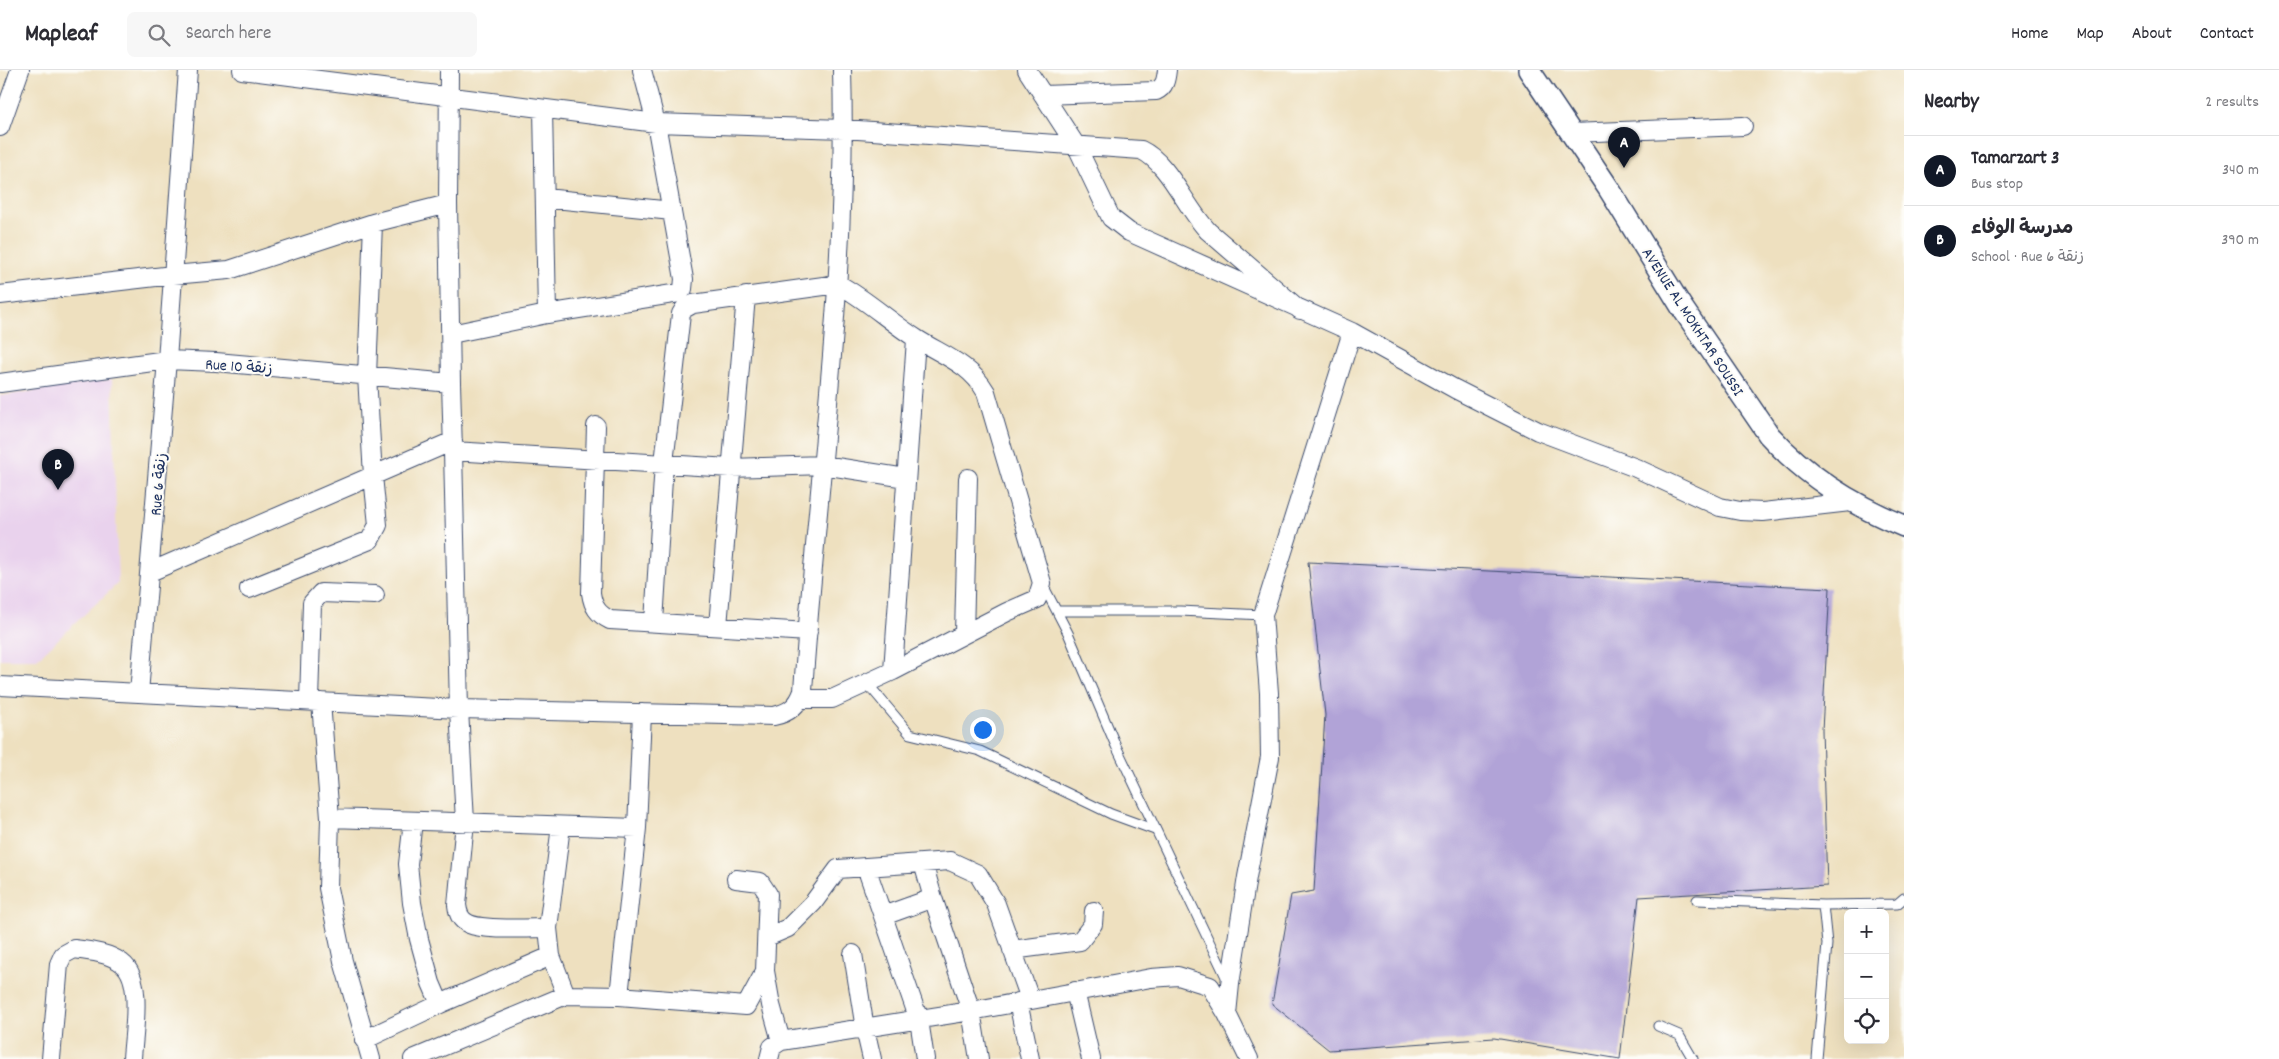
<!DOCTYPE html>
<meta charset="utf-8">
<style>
:root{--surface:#fff;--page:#f7f7f7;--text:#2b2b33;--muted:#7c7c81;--line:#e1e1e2;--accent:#111827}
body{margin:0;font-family:Dekko,"Playpen Sans Arabic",sans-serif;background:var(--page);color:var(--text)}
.controls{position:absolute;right:15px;bottom:15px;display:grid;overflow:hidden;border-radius:8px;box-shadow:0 5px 20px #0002}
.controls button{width:45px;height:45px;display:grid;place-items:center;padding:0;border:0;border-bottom:1px solid var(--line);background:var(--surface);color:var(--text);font:25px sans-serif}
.you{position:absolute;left:982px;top:659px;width:18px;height:18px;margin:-12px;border:4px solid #fff;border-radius:50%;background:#1a73e8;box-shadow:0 0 0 8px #1a73e833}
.badge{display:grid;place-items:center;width:32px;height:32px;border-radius:50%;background:var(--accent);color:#fff;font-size:16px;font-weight:700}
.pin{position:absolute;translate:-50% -41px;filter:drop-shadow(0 1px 2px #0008)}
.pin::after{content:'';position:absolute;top:26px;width:18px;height:15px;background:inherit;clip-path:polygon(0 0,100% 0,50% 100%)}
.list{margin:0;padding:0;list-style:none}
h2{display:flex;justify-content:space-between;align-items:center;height:65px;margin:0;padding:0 20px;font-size:21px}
h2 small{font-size:16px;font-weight:400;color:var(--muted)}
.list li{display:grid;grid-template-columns:32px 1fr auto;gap:15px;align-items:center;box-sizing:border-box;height:70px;padding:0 20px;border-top:1px solid var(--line)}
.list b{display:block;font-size:19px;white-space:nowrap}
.list p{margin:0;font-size:16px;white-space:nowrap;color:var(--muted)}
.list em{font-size:16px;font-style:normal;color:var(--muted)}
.icon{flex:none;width:28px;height:28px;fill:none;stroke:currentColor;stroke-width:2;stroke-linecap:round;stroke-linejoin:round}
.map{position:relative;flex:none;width:1904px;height:989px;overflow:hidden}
header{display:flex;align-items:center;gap:30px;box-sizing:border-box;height:70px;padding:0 25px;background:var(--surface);border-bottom:1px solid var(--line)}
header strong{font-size:24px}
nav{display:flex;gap:28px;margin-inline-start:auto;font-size:18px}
.search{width:350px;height:45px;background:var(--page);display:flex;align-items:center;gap:12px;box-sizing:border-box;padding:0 18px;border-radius:8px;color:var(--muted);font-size:19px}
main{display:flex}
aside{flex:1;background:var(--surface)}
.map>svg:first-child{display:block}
.built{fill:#e9d2ed}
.building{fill:#b1a3d7}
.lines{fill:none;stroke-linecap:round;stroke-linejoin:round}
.service-casing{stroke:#3b4a6d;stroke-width:11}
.minor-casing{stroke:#3b4a6d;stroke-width:20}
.tertiary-casing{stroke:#3b4a6d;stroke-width:24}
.service{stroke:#fff;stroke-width:9}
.minor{stroke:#fff;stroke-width:18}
.tertiary{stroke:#fff;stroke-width:21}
.labels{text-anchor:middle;stroke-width:4;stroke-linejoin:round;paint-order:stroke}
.street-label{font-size:16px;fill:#1b2f5e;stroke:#fdfcf7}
</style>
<header>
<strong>Mapleaf</strong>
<div class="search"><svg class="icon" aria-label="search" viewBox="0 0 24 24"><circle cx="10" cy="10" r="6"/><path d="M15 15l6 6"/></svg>Search here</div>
<nav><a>Home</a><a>Map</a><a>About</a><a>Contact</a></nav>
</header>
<main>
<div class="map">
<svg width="1904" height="989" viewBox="0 0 1904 989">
<rect width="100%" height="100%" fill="#fdfcf7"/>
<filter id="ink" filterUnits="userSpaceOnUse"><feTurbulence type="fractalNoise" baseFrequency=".02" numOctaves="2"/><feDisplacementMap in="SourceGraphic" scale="10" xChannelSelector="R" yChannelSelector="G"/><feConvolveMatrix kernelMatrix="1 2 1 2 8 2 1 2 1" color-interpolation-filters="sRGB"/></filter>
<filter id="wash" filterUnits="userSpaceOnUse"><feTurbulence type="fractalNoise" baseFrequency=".0096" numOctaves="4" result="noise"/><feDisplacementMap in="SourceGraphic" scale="20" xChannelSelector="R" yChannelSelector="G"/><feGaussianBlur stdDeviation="1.12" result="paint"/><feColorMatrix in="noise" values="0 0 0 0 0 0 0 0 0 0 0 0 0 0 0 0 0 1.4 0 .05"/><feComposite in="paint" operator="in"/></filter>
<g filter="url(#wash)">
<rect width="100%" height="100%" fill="#eee0bf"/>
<!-- built -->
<path class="built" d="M112 309 118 513 37 589H0V326Z"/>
<g id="blocks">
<!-- building -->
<path class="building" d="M1308 492 1830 518 1822 660 1827 816 1639 827 1620 989 1494 968 1329 980 1272 934 1291 825 1314 821 1325 645Z"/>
</g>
</g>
<g filter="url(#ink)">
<use href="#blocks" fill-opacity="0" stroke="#3b4a6d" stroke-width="1"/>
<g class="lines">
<defs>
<path id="service" d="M1042 513 1068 563 1116 676 1228 911
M1057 541H1180L1263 545
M867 613 910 664 980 681 1111 744 1155 760
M1697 830 1823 835 1827 874 1817 989
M1823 835 1897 834 1904 828
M1658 956 1679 965 1693 989"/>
<path id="minor" d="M242 0 656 53 844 59 1141 80C1169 93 1185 137 1208 161L1300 240
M1027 0 1077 77 1111 148 1129 162 1352 262 1455 319 1538 361 1636 398 1720 437 1740 441 1763 442 1850 432
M1043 25 1156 21C1165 17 1166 9 1167 0
M543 39 547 244
M0 57 20 0
M1572 63 1743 56
M545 128 672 141
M0 225 173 205 229 200 373 153 448 134
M451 264 547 244 679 223 683 219 684 209 656 53 642 0
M0 313 167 290 216 292 451 313 448 134 449 0
M451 313 453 381
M596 356 591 523C593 537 598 544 610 550L808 562
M150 502 453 371
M249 519 370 470 378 455 373 406 367 306 373 153
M654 552 664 393 681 244 684 239 693 234 838 214C866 229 890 252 917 269 944 286 970 294 986 322L1042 513 1037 529 1007 542 893 601 832 629H801
M718 556 746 226
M964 564 968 408
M893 601 916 269
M0 616 459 639 774 646C789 643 798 636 803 621 817 414 848 208 842 0
M139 623 167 290 188 0
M309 631 312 533 321 523 375 525
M321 632 330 748 328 818 343 891 371 989
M330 748 637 758
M413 751 408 794 412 833 419 869 431 913 440 934
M561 756 548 858 551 886 566 925
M923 793 933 828
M866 797 919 950 925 989
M736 809 760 812 768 824 765 901 771 935 781 971
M883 846 933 828 971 941 979 989
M548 858C529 858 485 861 469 854 460 850 458 843 457 835L465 752 459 639 453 381 730 398 823 395 906 408
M767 867 788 858 813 833 838 799 950 791 978 804 996 834 1030 929
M1012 880 1080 871 1093 854 1094 841
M853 884 865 959 872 989
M1075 921 1091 989
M619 926 746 936 765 901
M1018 932 1030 989
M364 970 440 934 551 886
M51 989 59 894 63 885 74 879C90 881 109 883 122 893 144 909 133 965 132 989
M413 989 566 925 619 926 637 758 642 643
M769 989 772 977 781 971 971 941 1151 908 1178 906 1210 916 1227 944
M1249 989 1227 944 1230 914 1247 807 1270 687 1269 623 1263 545 1352 262"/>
<path id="tertiary" d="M1529 0 1609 119 1681 236 1769 365C1807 407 1852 435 1904 456"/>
</defs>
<!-- service casing -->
<use href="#service" class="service-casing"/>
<!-- minor casing -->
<use href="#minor" class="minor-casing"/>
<!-- tertiary casing -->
<use href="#tertiary" class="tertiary-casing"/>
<!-- service -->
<use href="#service" class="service"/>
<!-- minor -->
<use href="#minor" class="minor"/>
<!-- tertiary -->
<use href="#tertiary" class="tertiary"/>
</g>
</g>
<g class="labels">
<!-- street labels -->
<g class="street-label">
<text transform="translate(1694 251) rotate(57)" y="6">AVENUE AL MOKHTAR SOUSSI</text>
<text transform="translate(239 295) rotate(4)" y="6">Rue 10 زنقة</text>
<text transform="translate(157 414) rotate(-85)" y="6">Rue 6 زنقة</text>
</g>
</g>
</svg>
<div class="controls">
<button>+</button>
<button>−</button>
<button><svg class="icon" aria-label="locate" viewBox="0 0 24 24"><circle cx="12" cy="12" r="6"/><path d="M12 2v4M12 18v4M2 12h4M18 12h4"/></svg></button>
</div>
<div class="you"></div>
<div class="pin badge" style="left:1624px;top:98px">A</div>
<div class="pin badge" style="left:58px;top:420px">B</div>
</div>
<aside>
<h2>Nearby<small>2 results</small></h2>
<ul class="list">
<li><span class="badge">A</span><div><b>Tamarzart 3</b><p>Bus stop</p></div><em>340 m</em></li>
<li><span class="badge">B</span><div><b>مدرسة الوفاء</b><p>School · Rue 6 زنقة</p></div><em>390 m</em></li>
</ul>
</aside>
</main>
